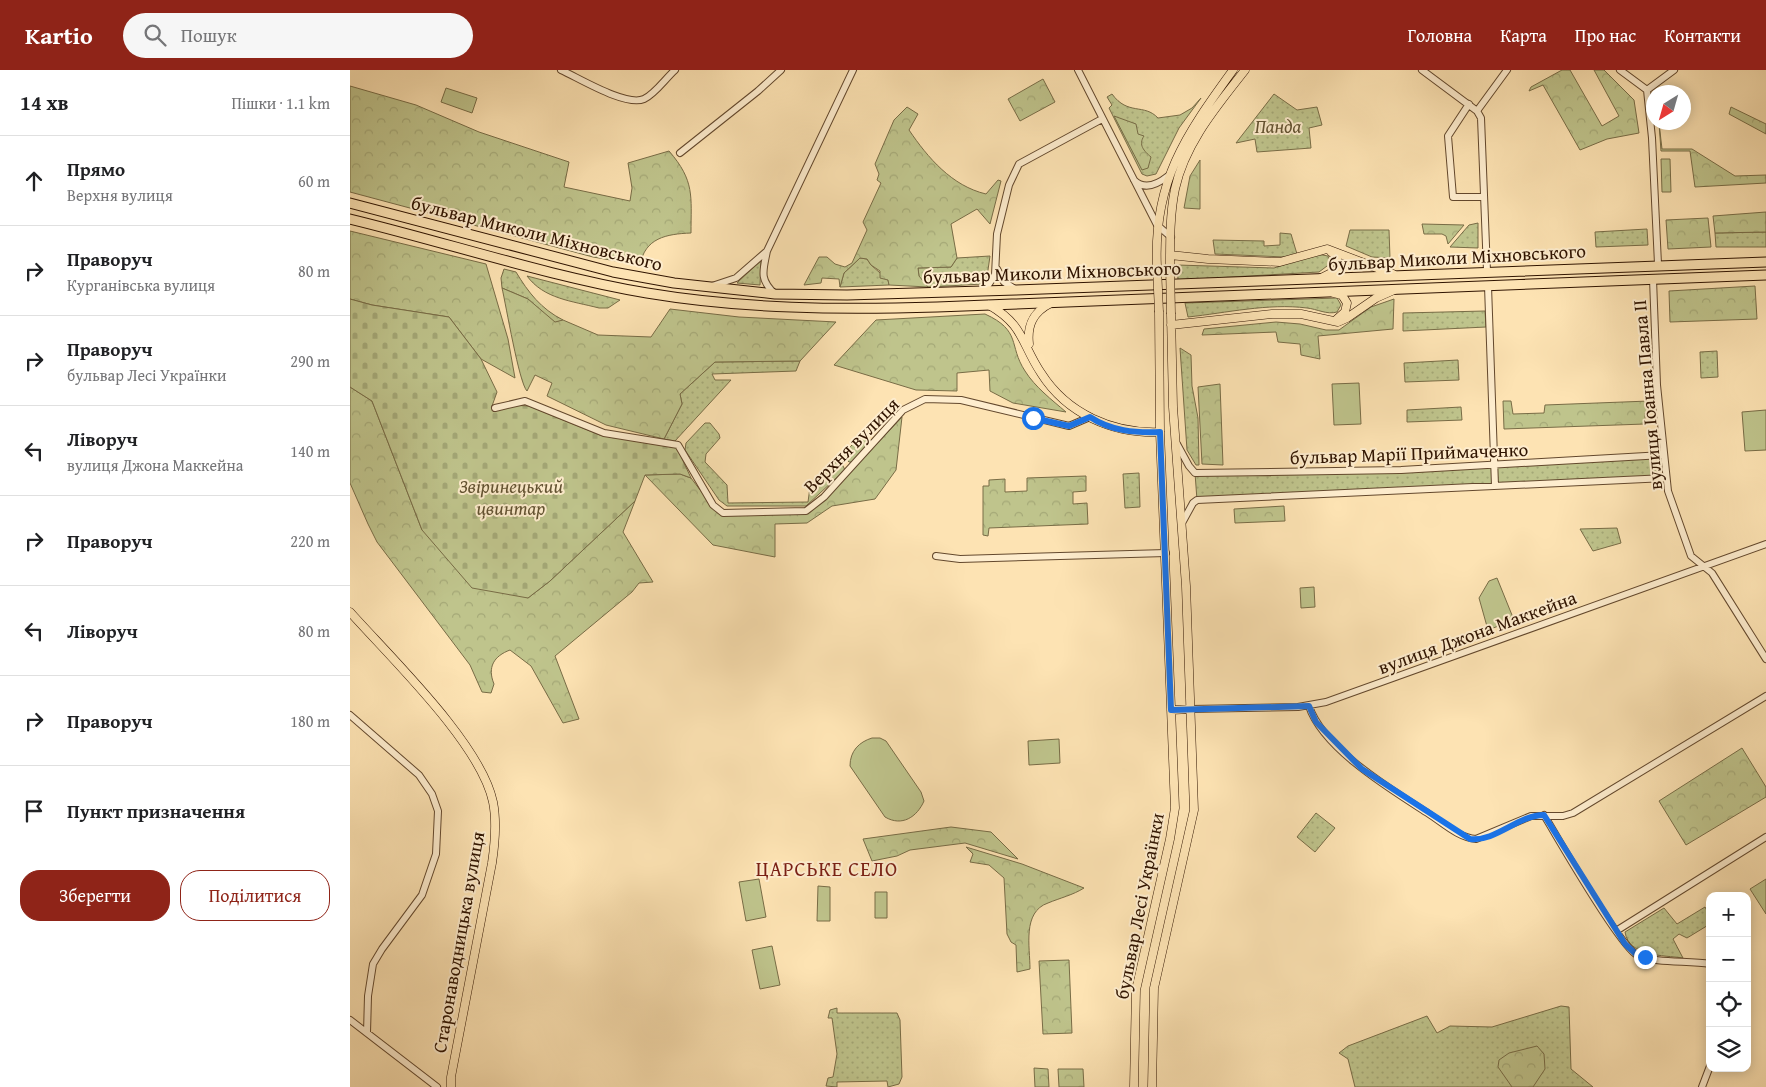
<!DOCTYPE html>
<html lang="uk">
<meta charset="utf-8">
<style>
:root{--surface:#fff;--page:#f6f6f6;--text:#202124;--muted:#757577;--line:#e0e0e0;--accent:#8f2418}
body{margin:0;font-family:"Gentium Book Plus",serif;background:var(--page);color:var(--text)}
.controls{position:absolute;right:15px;bottom:15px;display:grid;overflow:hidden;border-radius:10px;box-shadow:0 2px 12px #0003}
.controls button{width:45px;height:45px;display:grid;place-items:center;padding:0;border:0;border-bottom:1px solid var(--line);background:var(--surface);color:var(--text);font:25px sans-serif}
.compass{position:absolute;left:1296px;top:15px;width:45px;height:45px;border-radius:50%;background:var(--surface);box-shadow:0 2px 12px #0003;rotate:217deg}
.stop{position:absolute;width:15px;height:15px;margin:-11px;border:4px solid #1a73e8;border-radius:50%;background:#fff}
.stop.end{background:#1a73e8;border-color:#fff;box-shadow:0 1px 5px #0008}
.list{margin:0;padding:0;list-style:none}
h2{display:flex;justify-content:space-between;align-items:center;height:65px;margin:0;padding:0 20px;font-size:21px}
h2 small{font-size:16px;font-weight:400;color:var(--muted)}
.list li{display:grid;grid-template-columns:32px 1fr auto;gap:15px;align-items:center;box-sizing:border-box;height:90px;padding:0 20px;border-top:1px solid var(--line)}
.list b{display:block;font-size:19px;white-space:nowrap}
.list p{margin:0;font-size:16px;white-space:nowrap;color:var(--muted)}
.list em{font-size:16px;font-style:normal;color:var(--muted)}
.actions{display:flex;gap:10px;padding:15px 20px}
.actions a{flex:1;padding:11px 0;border:1px solid var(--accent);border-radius:20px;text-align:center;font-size:18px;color:var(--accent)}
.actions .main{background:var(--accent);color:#fff}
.icon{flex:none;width:28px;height:28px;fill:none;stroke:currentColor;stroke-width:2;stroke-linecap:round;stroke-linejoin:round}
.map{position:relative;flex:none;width:1416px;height:1017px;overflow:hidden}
header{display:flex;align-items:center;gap:30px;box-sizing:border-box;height:70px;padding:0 25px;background:var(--accent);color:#fff}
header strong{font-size:24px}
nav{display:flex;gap:28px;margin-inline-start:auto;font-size:18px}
.search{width:350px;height:45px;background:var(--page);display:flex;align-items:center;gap:12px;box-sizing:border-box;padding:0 18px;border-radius:28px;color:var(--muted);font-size:19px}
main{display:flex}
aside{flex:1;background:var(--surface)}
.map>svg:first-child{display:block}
.green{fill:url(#green-dots);stroke:#786c46}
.forest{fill:url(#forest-crowns);stroke:#786c46}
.cemetery{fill:url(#cemetery-stones);stroke:#786c46}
.pitch{fill:#bfc48c;stroke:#786c46}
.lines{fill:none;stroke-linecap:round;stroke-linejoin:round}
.minor-casing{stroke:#63482d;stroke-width:8}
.major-casing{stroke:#301400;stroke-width:9}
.highway-casing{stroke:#301400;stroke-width:11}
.minor{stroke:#feedce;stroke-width:6}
.major{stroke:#fde3b3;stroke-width:8}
.highway{stroke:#fde3b3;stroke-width:9}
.major-bridge-casing{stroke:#301400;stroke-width:9;stroke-linecap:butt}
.major-bridge{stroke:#fde3b3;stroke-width:8}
.route{stroke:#1a73e8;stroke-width:6}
.labels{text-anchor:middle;stroke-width:4;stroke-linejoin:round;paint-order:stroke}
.park-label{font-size:19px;font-style:italic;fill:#625231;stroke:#feedce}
.street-label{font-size:19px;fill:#301400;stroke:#feedce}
.neighbourhood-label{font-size:20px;letter-spacing:1px;fill:#7a1f14;stroke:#feedce}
</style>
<header>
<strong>Kartio</strong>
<div class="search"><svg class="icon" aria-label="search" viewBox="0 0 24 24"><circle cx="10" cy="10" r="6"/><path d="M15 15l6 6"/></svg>Пошук</div>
<nav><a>Головна</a><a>Карта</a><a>Про нас</a><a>Контакти</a></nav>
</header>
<main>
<aside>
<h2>14 хв<small>Пішки · 1.1 km</small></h2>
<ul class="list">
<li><svg class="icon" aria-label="ahead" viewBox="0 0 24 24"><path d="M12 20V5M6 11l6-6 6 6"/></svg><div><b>Прямо</b><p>Верхня вулиця</p></div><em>60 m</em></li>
<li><svg class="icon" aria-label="right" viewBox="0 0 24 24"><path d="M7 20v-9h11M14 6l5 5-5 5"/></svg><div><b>Праворуч</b><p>Курганівська вулиця</p></div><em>80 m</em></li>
<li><svg class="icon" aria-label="right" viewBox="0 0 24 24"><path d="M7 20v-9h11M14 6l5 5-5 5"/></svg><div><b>Праворуч</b><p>бульвар Лесі Українки</p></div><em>290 m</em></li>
<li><svg class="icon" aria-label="left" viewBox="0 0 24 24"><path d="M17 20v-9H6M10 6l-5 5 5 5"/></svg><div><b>Ліворуч</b><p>вулиця Джона Маккейна</p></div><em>140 m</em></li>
<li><svg class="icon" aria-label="right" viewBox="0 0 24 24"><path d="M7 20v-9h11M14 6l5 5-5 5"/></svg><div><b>Праворуч</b></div><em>220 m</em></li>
<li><svg class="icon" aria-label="left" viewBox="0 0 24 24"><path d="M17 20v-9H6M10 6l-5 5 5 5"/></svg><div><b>Ліворуч</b></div><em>80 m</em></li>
<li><svg class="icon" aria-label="right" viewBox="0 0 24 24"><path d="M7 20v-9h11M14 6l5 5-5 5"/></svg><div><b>Праворуч</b></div><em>180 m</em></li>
<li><svg class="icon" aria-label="arrive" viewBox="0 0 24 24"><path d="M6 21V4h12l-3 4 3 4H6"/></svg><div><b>Пункт призначення</b></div></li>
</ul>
<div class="actions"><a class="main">Зберегти</a><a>Поділитися</a></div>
</aside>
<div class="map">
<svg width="1416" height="1017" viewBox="0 0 1416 1017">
<defs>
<pattern id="green-dots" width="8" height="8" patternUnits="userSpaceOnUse" patternTransform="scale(1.25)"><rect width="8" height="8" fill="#bfc48c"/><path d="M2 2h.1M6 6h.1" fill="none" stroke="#a4a877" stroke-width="1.8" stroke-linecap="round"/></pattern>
<pattern id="forest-crowns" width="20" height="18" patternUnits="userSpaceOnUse" patternTransform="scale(1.25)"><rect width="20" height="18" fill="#bfc48c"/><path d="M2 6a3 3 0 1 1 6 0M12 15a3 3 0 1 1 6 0" fill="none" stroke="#a4a877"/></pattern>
<pattern id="cemetery-stones" width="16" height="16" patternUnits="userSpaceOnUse" patternTransform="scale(1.25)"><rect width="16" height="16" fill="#bfc48c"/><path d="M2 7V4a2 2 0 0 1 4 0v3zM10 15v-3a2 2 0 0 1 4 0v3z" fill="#a4a877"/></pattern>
</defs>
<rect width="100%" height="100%" fill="#fde3b3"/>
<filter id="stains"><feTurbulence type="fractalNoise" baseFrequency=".004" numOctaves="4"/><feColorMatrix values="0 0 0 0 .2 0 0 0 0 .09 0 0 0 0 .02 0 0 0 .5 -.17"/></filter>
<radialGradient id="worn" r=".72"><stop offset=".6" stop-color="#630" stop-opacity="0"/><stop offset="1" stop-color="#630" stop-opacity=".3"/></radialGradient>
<!-- green -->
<path class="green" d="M762 24C778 46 794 33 808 48L830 45 842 38 851 28 829 58 806 104 797 106 792 104 759 38 762 35 757 27Z
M924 24 947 40 967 37 972 55 959 58 961 78 907 82 905 69 886 73Z
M1128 153V178L1100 177 1119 155Z
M1297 159 1298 175 1246 177 1245 162Z
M1000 160H1039L1040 188 1022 187 996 176Z
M1416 162V177H1366L1365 163Z
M930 163 941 164 947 184 935 187 865 184 863 170 914 171V176L930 175Z
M967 184 978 186 981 193 969 202 828 210 827 195 924 198Z
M640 186 637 207 633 214 578 217 569 207 568 198 601 197 607 188Z
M510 188 517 189 521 195 538 210 539 215 490 217 494 203Z
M411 190 410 215 387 213Z
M154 199 166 202C178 222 191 239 213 250L205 253 178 229 152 218 151 208Z
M177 206 270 230 258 238H249C222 231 194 229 177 206Z
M987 228 991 235 987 242C977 245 967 239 957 238 918 233 876 243 838 247L835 233Z
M1135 241 1136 257 1053 261V243Z
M830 278 841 285 842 316 848 348 849 395H846L837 380Z
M1367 281 1368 307 1351 308 1350 282Z
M1108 290 1109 310 1055 312 1054 293Z
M450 291 446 301 362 304 365 310H381L325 371 314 369 332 334 330 324 365 292Z
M1111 337 1112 350 1057 352V340Z
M355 353H360L369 364 370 368 356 384 355 392 377 415 378 433 458 432 460 417 487 391 491 392 495 400 456 436H377L369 430 335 380 336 373Z
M509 368H513L517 372V377L502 392H499L494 387V383Z
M1306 386 1307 408 847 430 845 403 958 402Z
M789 403 790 437 775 438 773 404Z
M1267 458 1271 473 1243 481 1230 459Z
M966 743 985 758 965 782 947 767Z
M1355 837 1360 846V854L1337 868 1329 864 1323 869 1333 888C1313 885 1279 887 1275 862L1314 838 1327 854Z
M1211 936 1219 937 1221 999 1243 1017H1005L998 989 989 983 998 976 1077 946 1087 963 1100 956 1142 957Z
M487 938V943H547L550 950 552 1007 549 1014 538 1017 537 1011 487 1012V1017L476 1016 478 1008 483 1007 487 984 482 948H478L480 940Z"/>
<!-- forest -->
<path class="forest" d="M1212 0H1220L1252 56 1269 46 1244 0H1254L1284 30 1289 63 1257 69 1230 80 1193 15 1179 21 1181 17Z
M693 9 705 32 670 51 658 29Z
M0 16 66 35 129 62 219 92 214 117 280 131 282 118 278 93 319 81C345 111 341 126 341 163 316 164 295 168 290 195L243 187 0 122Z
M557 37 568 44 559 60C578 88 602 116 636 124L648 110 651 111 640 154 627 139 601 154 607 188 601 197 568 198 569 206 578 217 539 215 538 210 530 208V201L521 195 517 189 510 188 494 203 490 217 489 209 472 208 471 213 454 215 469 187H477L485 194 495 197 502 193 517 160 513 152 531 113 527 110 529 104 525 94 544 50Z
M1381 37 1416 54V64L1379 44Z
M764 46 786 54 788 64 794 66C788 75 794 81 801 87L798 98 792 100Z
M1309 53 1312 79H1342L1385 106 1416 105V113L1345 117 1340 81H1311Z
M1311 89H1320L1321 122H1312Z
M850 90V139L834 138 840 106Z
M1416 142V162L1365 163 1363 146Z
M1358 148 1361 177 1318 179 1316 150Z
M1072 154 1114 155 1098 174 1096 166 1092 164H1074Z
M0 161 136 194 158 269 165 308 131 289 99 247 22 235 0 229Z
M1405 216 1407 249 1320 252 1319 221Z
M152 218 178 229 205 252 213 250 248 265 301 267 320 239 389 247 486 252 450 291 365 292 330 324 332 334 314 369 256 355 197 326 202 313 185 305 177 321C169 313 156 235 152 218Z
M1044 229 1043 259 968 266 970 289 951 285 950 274 928 272 926 262 852 265 854 259 926 252 950 254 976 260H989L1021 237Z
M635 244C672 261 658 275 675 301 685 317 702 330 716 342L663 333 640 321 639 300 607 303V321L566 320 484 295 526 250Z
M870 314 873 395 852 394 848 317Z
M0 317 22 331 72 460 178 528 200 511 285 431 273 462 303 512 289 513 282 522 205 586 229 649 213 653 181 596 160 580C144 586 137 597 144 614L141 623 132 622 120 595 27 472 18 454 0 413Z
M1153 331H1161L1163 344 1194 343 1195 335 1299 331 1300 343H1295V354L1154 359Z
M552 347 546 400 525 429 482 436 457 453 425 454V487L363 475 295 405 330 404 341 408 366 441 458 443 476 428Z
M736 406V421L723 422V434L737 433 738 454 639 458 638 466 633 465V416H639V410L655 409V422L677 421V408Z
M934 436 935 451 885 453 884 439Z
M1392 678 1416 717V727L1336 775 1309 731Z
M601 757 641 762 668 789 615 773 560 780 547 786 522 791 513 769Z
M616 777 672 794 734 818C723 825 710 828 698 833 672 842 680 877 680 899L667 902 666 875 661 872 657 864 654 808 639 795 620 792 623 784Z
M719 890 722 963 693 964 689 891Z
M1187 976 1194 984 1195 999 1183 1017H1162L1148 997 1149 990 1159 983Z
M684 998 698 999 699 1017H685Z
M708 999H733L734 1017H709Z"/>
<!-- cemetery -->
<path class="cemetery" d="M0 229 22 235 99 247 131 289 147 322 142 336 143 341 161 335 179 336 250 365 327 378 341 408 330 404 295 405 285 431 200 511 178 528 122 518 72 460 22 331 0 317Z"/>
<!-- pitch -->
<path class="pitch" d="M96 18 127 28 122 43 91 32Z
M1009 313 1011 354 984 355 982 314Z
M1416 340V380L1395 381 1392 342Z
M1147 508 1164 550 1138 560 1129 528 1139 511Z
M964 517 965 537 951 538 950 518Z
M522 668H530L536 671 571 722 574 731C567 747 552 757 535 747L500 696C500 681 509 672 522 668Z
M709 669 710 693 679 695 678 671Z
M409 809 416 847 396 851 389 812Z
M1416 809V844L1400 819Z
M468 816 480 817V851H467Z
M525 822H537V848H525Z
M422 876 430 915 410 919 402 880Z"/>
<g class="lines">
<defs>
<path id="minor" d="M211 0C229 8 276 37 294 29 305 24 315 9 325 0
M728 0 807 155 821 167
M1072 0 1127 41 1131 48 1137 201
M1270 0 1297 20 1302 68 1308 194
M1297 20 1324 0
M1119 34 1098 66 1103 127H1134
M1127 41 1157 0
M330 83 408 21 431 0
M784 110C795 121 808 114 818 106
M647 199 654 212 665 219
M1303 209 1307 315 1318 421 1341 486 1362 503 1416 589
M362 216 386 208 417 181
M1138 216 1145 416
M634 221 645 205 647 164 659 115 669 94 752 49
M425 224C409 209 413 201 417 181L503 0
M145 338 175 331 254 363 328 375 363 435 373 443 456 441 474 427 553 340 575 329 611 330 719 356 740 347
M827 374 839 396 845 403 1051 400 1313 385
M832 453 843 433 847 430 1316 408
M586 486 610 489 816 483
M959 636C973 679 1042 720 1079 744 1093 753 1109 768 1126 769L1181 746H1213L1223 743 1416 626
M841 639 948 637 976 632 1416 474
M0 645 69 705 82 724 88 741 86 784 72 825 32 879 23 894 18 926 17 963
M1194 745C1207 767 1270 877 1287 885 1307 894 1338 890 1360 894
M1266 861 1416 767
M0 950 87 1017
M1352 1017 1360 996"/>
<path id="major" d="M820 185 858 189 930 192 977 179 1043 204
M820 195C820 170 820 143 825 119 835 73 867 36 895 0
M807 197C803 112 835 66 883 0
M971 208 987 200C989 192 988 186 981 182
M984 223 992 225 997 233 995 242 987 249
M639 235C674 255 671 273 691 303 717 344 763 364 810 362
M821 255 922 244H951L988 252 997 248 1026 228 1044 220
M679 274C677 255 683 242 701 233
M0 542C41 588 131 674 143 732 147 752 145 773 142 793L101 1007V1017
M821 640 841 639
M784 1017 786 920 820 769 825 738 810 362 809 242
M802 1017 804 918 844 740 836 516 823 337 821 244"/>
<path id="highway" d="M0 133 263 202 324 213 425 224 497 225 666 220 1416 192
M0 149C99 173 197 206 297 223 393 239 489 240 587 237L1416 205"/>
</defs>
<!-- minor casing -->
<use href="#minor" class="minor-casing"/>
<!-- major casing -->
<use href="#major" class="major-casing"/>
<!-- highway casing -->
<use href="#highway" class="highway-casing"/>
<!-- minor -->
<use href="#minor" class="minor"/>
<!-- major -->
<use href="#major" class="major"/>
<!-- highway -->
<use href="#highway" class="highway"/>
<defs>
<path id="major-bridge" d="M820 195 821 244
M807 197 809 242"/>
</defs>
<!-- major-bridge casing -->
<use href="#major-bridge" class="major-bridge-casing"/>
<!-- major-bridge -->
<use href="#major-bridge" class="major-bridge"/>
</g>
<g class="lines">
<!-- route -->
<path class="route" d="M683 348 719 356 740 347C761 361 785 363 810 362L821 640 959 636 966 652 1012 699 1120 769C1146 772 1168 745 1194 745L1275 874 1287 885 1295 887"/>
</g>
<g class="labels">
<!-- park labels -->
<g class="park-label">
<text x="928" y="63">Панда</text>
<text x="161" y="423">Звіринецький<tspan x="161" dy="22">цвинтар</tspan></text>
</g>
<!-- street labels -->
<g class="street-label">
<text transform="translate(187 163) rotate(14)" y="7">бульвар Миколи Міхновського</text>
<text transform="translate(1107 187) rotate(-3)" y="7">бульвар Миколи Міхновського</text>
<text transform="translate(702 202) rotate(-2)" y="7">бульвар Миколи Міхновського</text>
<text transform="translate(1297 325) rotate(-95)" y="7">вулиця Іоанна Павла II</text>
<text transform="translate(501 375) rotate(-45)" y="7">Верхня вулиця</text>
<text transform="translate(1059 383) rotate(-2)" y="7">бульвар Марії Приймаченко</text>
<text transform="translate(1127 562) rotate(-20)" y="7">вулиця Джона Маккейна</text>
<text transform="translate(789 836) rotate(-79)" y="7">бульвар Лесі Українки</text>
<text transform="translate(108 872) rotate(-80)" y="7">Старонаводницька вулиця</text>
</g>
<!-- neighbourhood labels -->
<g class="neighbourhood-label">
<text x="477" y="806">ЦАРСЬКЕ СЕЛО</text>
</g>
</g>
<rect width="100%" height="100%" filter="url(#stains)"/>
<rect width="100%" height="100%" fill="url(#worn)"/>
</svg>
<div class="controls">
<button>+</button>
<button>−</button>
<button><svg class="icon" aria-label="locate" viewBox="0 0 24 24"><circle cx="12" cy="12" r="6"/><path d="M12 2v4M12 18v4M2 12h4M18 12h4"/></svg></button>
<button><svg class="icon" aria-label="layers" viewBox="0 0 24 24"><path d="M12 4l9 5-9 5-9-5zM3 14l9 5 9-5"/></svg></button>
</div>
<svg class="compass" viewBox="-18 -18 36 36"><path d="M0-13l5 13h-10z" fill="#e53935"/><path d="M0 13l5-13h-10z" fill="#757577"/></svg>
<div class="stop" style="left:683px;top:348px"></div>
<div class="stop end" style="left:1295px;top:887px"></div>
</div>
</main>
